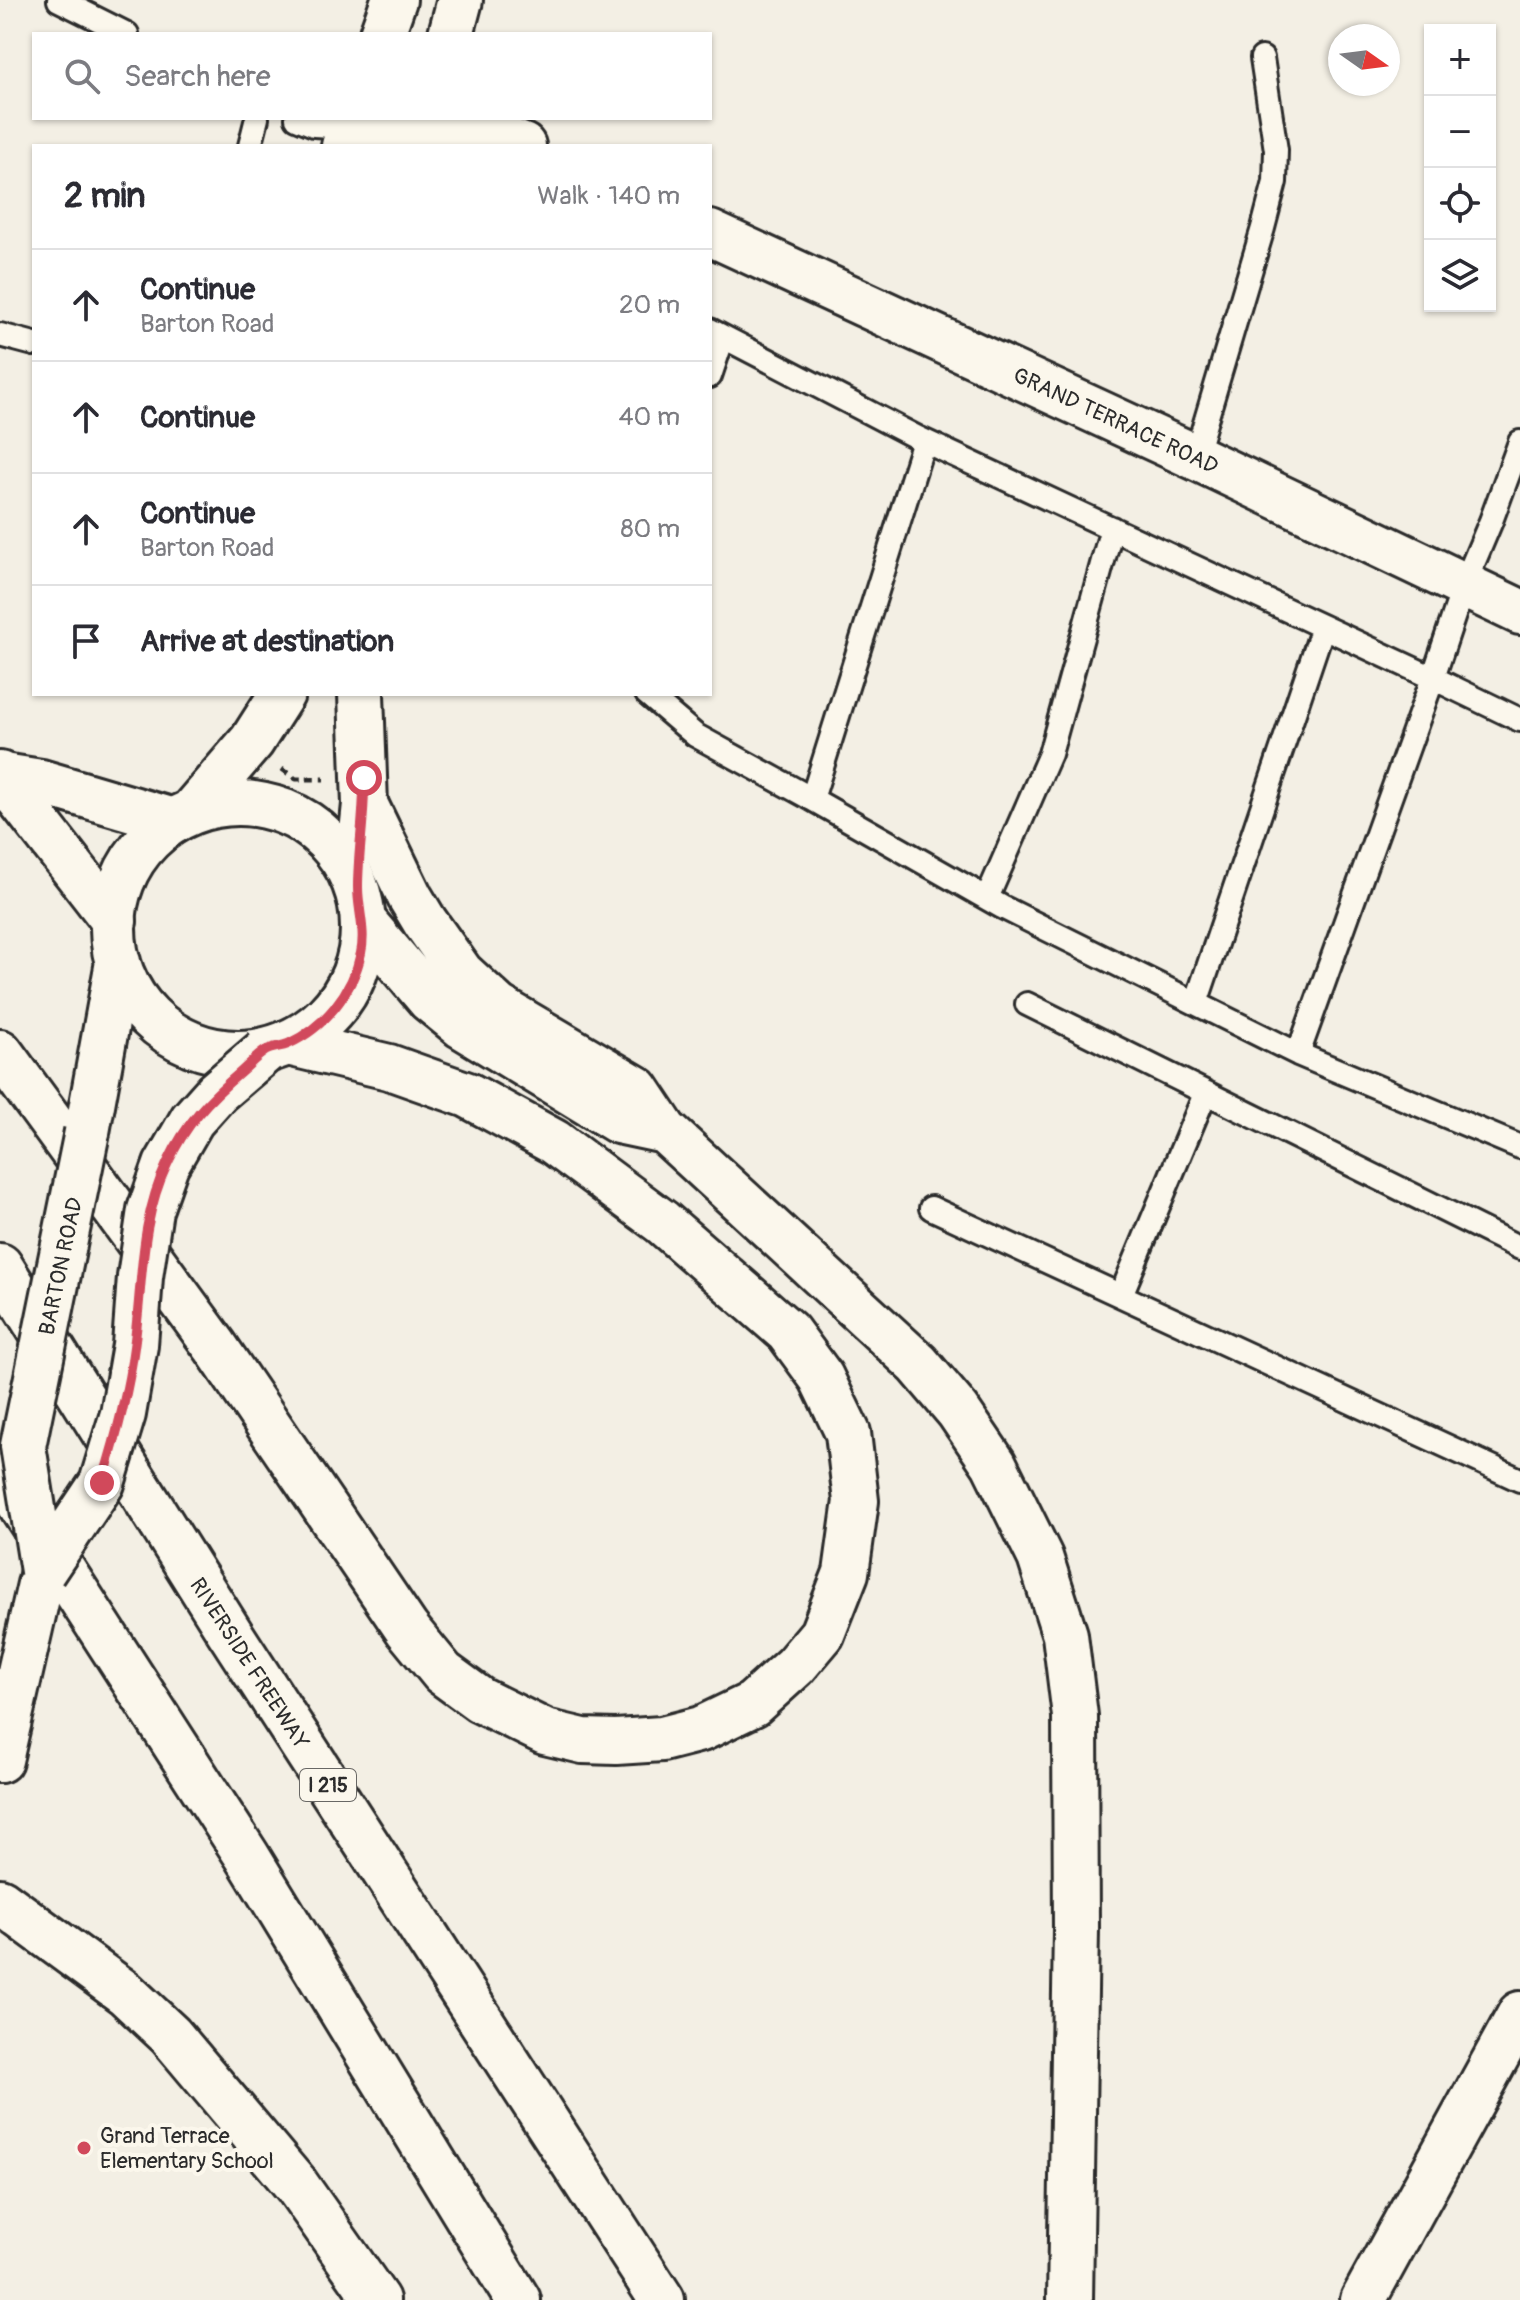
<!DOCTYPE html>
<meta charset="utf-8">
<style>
:root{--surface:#fff;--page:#f7f7f7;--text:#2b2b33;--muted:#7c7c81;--line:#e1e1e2}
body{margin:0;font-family:Pangolin,sans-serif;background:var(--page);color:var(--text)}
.controls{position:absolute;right:24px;top:24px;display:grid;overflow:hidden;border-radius:0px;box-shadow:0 2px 6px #0004}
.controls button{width:72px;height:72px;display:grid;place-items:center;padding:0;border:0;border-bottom:2px solid var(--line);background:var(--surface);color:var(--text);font:40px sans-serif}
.compass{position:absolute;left:1328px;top:24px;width:72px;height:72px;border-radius:50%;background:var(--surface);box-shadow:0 2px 6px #0004;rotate:104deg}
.stop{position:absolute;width:24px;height:24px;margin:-18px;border:6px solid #d1495b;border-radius:50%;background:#fff}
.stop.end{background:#d1495b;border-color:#fff;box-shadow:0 2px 8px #0008}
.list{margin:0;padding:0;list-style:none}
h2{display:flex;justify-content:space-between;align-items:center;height:104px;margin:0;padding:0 32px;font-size:34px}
h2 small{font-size:26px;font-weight:400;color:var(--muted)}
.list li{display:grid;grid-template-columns:52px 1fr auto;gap:24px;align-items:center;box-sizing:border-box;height:112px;padding:0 32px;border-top:2px solid var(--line)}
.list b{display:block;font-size:30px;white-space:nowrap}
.list p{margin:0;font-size:26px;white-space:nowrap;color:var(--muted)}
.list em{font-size:26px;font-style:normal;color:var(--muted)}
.icon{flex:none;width:44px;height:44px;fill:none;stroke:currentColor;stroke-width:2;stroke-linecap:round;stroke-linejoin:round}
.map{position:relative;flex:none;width:1520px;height:2300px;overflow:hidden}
.search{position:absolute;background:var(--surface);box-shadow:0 2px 6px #0004;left:32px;top:32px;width:680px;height:88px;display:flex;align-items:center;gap:20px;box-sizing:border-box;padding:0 28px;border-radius:0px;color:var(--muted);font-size:30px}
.panel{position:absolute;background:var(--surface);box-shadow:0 2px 6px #0004;left:32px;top:144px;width:680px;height:552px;border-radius:0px}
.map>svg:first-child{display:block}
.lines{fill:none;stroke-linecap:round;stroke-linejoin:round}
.lane-casing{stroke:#2b2b2b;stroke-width:28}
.street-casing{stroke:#2b2b2b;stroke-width:50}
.secondary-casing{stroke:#2b2b2b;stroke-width:50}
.primary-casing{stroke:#2b2b2b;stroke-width:50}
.highway-casing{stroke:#2b2b2b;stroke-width:50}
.path{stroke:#2b2b2b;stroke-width:5;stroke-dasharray:8 6;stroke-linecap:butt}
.lane{stroke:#fbf7ec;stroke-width:22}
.street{stroke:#fbf7ec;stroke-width:44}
.secondary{stroke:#fbf7ec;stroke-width:44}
.primary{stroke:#fbf7ec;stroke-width:44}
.highway{stroke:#fbf7ec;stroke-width:44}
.primary-bridge-casing{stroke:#2b2b2b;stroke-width:50;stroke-linecap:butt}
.primary-bridge{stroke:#fbf7ec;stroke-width:44}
.route{stroke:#d1495b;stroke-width:10}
.poi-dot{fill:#d1495b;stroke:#fbf7ec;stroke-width:3}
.labels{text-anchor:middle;stroke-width:8;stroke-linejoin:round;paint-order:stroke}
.shield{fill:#fbf7ec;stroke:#696865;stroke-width:2}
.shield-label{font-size:20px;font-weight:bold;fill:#2b2b2b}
.street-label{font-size:22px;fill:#2b2b2b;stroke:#fbf7ec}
.poi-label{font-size:22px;fill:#2b2b2b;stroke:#fbf7ec;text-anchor:start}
</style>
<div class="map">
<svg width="1520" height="2300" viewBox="0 0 1520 2300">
<rect width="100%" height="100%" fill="#f3efe4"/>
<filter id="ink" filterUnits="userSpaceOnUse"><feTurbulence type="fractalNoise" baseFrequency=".0125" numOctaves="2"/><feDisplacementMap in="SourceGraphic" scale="16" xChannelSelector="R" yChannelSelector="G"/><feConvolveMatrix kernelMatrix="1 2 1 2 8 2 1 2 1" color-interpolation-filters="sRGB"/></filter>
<g filter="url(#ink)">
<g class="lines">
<defs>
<path id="lane" d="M59 0 127 34
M297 118 314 125 349 127
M250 146 257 118
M710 330 918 438 1433 678 1298 1054 1520 1147
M0 335 34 344
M710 376 723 337
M924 441 812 799 1002 907 1298 1054
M1520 442 1491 521 1464 585 1433 678 1520 720
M1195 457 1263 228 1275 182 1276 150 1262 58
M647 694 695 735 812 799
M987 898 1050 754 1112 528
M1196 1003 1323 627
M1027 1004 1520 1248
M931 1208 1520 1480
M1121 1295 1205 1094"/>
<path id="street" d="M0 774 114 921
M3 776 41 782 173 821
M1363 2300 1520 2014"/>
<path id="secondary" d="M349 127C410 122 466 120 523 146
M710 233 1195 457 1520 612"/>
<path id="primary" d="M382 34 394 0
M451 34 460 0
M344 146 352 118
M420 146 429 118
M361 694 365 804 361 843
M113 928a125 125 0 1 1 250 0a125 125 0 1 1-250 0Z
M191 812 252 741 282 694
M87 1132 118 962
M0 1760 43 1571"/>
<path id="highway" d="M365 804 410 897 425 922 461 973 498 1007 637 1089 665 1131 918 1364 958 1411 994 1464 1040 1557 1065 1635 1075 1716 1076 1929 1070 2300
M364 922 430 1000 462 1026 618 1121 665 1131
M0 1052 215 1346 407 1629 443 1673 480 1700 545 1732 583 1741 616 1742 662 1739 701 1729 753 1704 795 1666 822 1634 846 1573 856 1501 848 1433 821 1377 788 1332 662 1222 554 1142 468 1095 389 1067 288 1043
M0 1266 230 1633 662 2300
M0 1473 247 1856 518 2300
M0 1901 125 1993 170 2035 297 2186 377 2300"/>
</defs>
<!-- lane casing -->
<use href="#lane" class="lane-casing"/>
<!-- street casing -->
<use href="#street" class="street-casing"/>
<!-- secondary casing -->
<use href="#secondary" class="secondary-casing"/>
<!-- primary casing -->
<use href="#primary" class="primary-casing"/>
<!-- highway casing -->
<use href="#highway" class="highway-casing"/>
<!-- path -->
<path class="path" d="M282 769 296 779H324"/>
<!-- lane -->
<use href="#lane" class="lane"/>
<!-- street -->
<use href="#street" class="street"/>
<!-- secondary -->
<use href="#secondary" class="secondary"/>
<!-- primary -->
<use href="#primary" class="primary"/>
<!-- highway -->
<use href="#highway" class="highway"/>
<defs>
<path id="primary-bridge" d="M43 1571 102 1483 123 1414 135 1345 140 1277 150 1210 166 1165 192 1120 217 1092 265 1051
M43 1571 23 1446 87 1132"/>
</defs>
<!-- primary-bridge casing -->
<use href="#primary-bridge" class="primary-bridge-casing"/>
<!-- primary-bridge -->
<use href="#primary-bridge" class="primary-bridge"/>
</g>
</g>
<g class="lines" filter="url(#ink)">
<!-- route -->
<path class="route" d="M102 1483C116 1438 128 1394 134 1347 143 1286 139 1222 167 1164 186 1123 208 1100 242 1071 249 1065 257 1056 265 1051 272 1047 280 1047 288 1044 324 1028 353 992 361 953 366 930 358 910 358 887 358 851 365 815 364 778"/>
</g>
<!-- markers -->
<circle class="poi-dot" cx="84" cy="2148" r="8"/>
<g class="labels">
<!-- shield labels -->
<rect class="shield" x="300" y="1769" width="56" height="32" rx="6"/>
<g class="shield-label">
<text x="328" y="1792">I 215</text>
</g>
<!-- street labels -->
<g class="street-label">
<text transform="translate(1116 420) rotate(25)" y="8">GRAND TERRACE ROAD</text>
<text transform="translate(60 1266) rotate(-78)" y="8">BARTON ROAD</text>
<text transform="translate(250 1663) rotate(57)" y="8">RIVERSIDE FREEWAY</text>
</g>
<!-- poi labels -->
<g class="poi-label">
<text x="100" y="2143">Grand Terrace<tspan x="100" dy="25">Elementary School</tspan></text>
</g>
</g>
</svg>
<div class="controls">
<button>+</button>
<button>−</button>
<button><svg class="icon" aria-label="locate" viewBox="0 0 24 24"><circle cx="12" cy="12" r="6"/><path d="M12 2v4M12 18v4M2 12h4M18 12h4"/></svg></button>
<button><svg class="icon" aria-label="layers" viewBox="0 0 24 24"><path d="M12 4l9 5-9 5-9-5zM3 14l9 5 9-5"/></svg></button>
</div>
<svg class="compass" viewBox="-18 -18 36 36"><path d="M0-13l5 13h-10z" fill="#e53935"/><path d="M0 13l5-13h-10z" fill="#7c7c81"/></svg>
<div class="stop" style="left:364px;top:778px"></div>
<div class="stop end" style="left:102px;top:1483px"></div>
<div class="search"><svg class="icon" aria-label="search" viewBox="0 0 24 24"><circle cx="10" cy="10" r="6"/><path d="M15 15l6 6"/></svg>Search here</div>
<section class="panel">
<h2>2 min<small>Walk · 140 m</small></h2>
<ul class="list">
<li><svg class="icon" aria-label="ahead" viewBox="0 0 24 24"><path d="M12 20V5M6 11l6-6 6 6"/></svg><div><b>Continue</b><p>Barton Road</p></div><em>20 m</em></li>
<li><svg class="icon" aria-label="ahead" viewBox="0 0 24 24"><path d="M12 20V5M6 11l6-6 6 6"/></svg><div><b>Continue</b></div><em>40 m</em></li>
<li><svg class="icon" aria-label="ahead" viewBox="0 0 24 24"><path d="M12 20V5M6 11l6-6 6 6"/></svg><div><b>Continue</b><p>Barton Road</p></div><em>80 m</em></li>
<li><svg class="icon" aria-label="arrive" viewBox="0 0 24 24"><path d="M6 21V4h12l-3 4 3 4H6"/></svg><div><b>Arrive at destination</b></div></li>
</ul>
</section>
</div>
